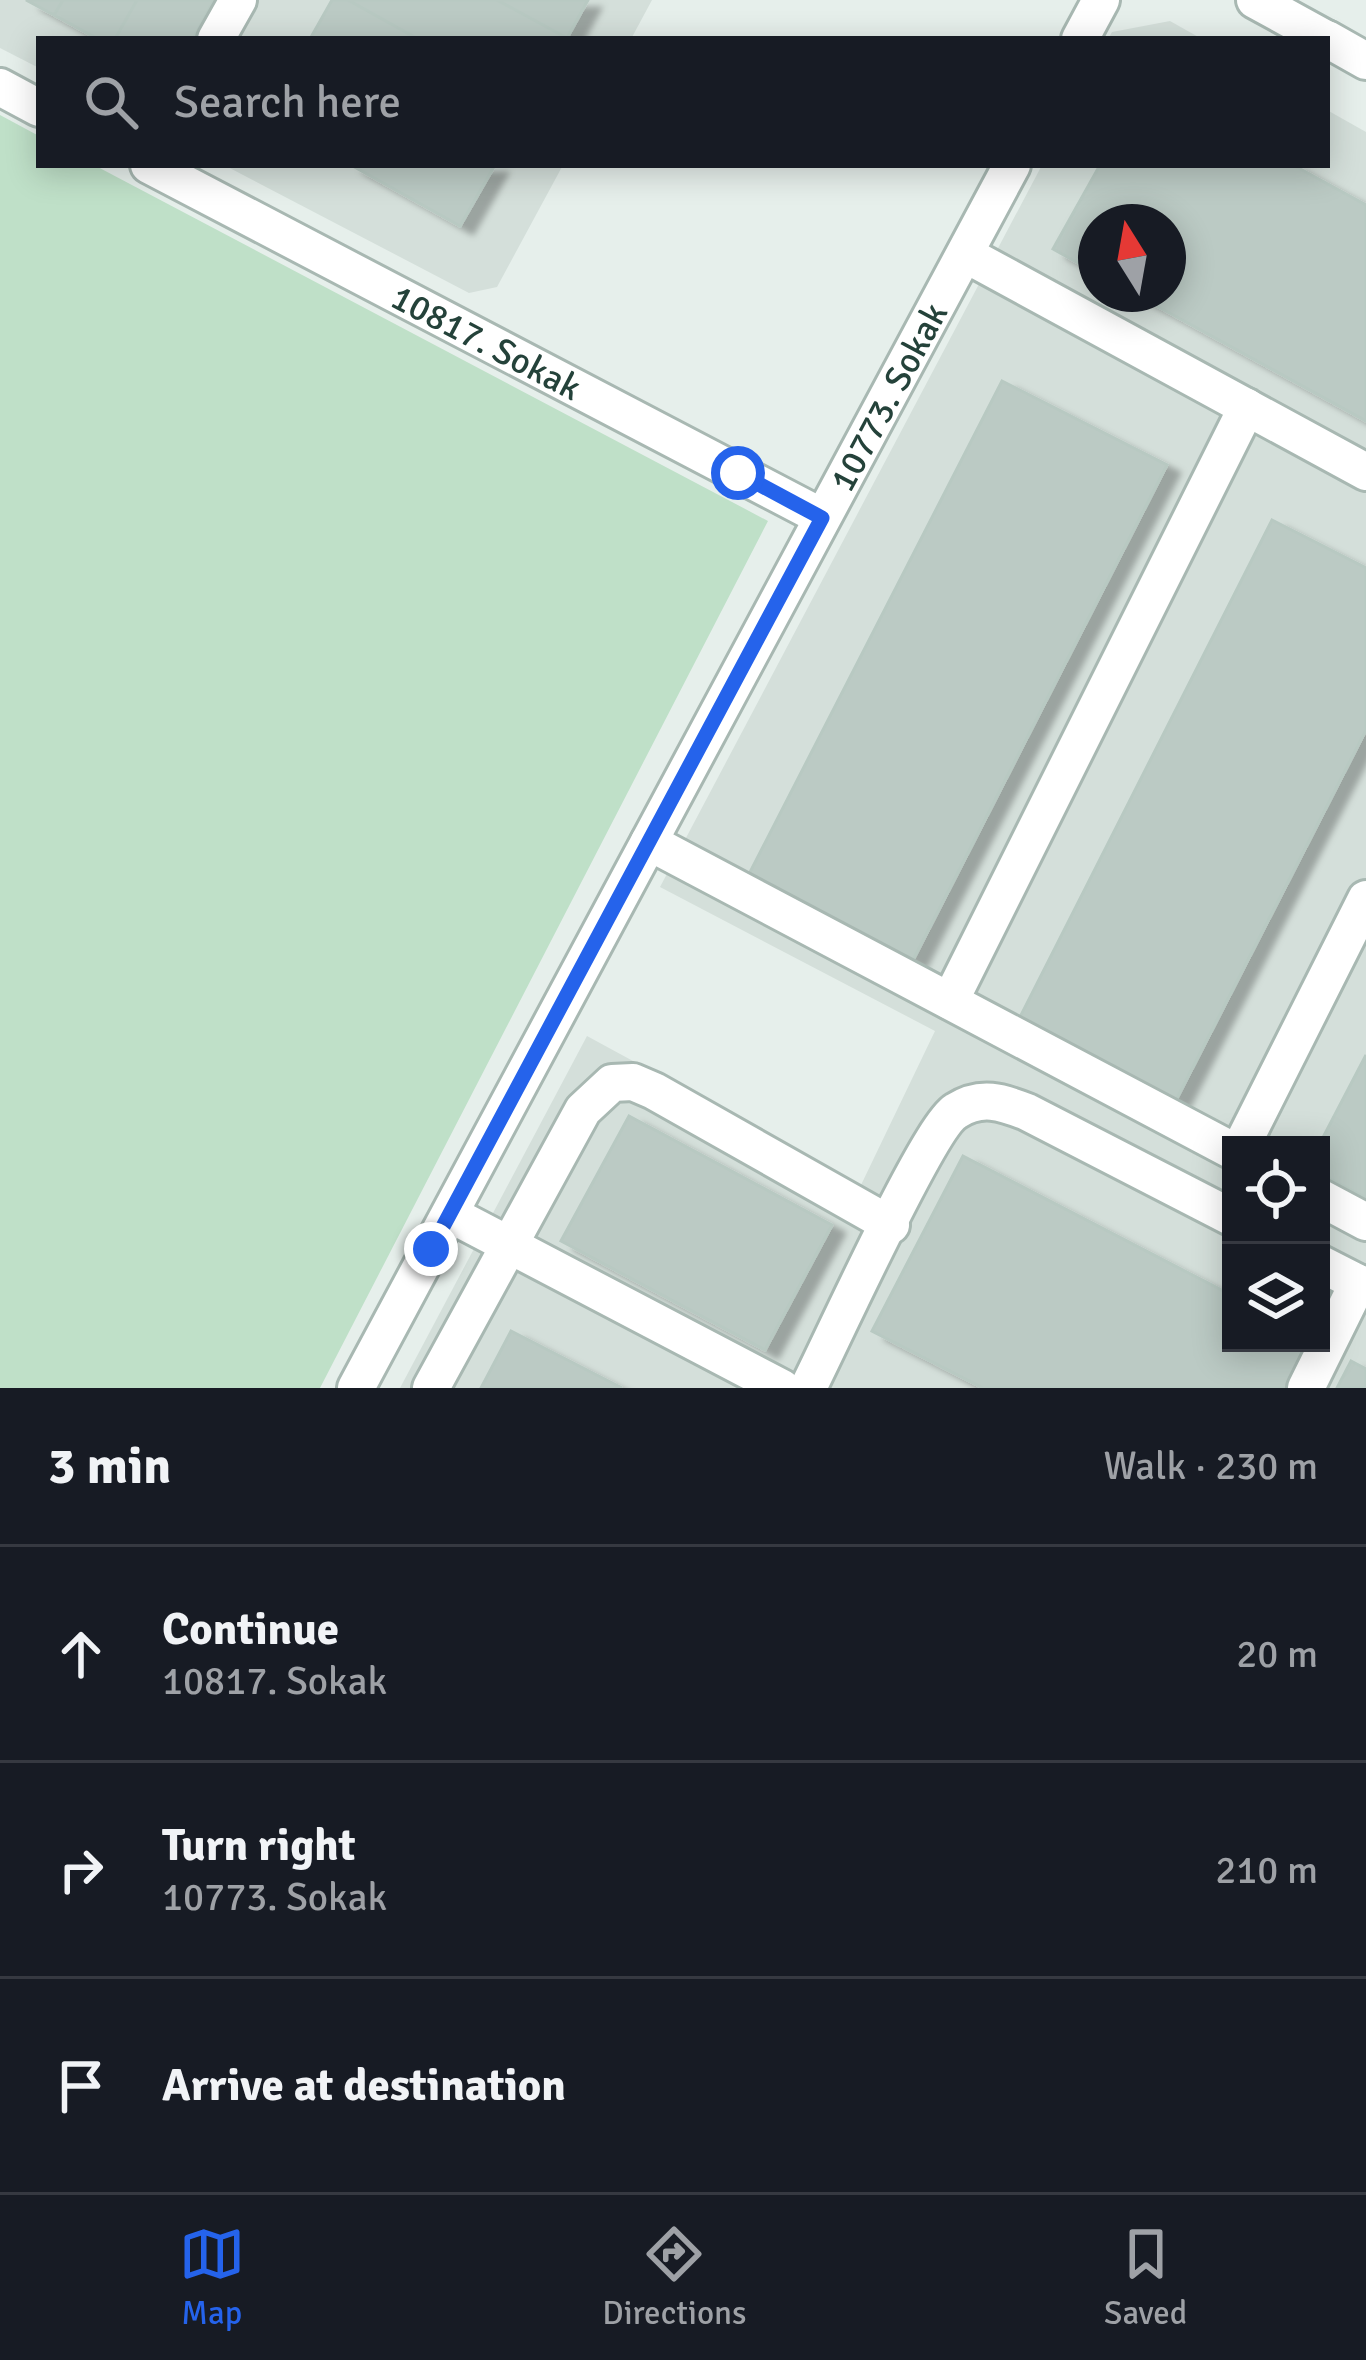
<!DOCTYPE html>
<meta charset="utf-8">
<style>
:root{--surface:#171b24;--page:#20242c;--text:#f1f3f6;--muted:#9ea1a6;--line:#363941;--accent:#2563eb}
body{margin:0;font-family:Signika,sans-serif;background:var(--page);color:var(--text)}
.controls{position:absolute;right:36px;bottom:36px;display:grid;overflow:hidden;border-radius:0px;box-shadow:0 6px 30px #0003}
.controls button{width:108px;height:108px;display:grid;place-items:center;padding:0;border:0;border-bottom:3px solid var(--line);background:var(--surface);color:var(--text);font:60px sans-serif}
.compass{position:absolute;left:1078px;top:204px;width:108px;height:108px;border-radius:50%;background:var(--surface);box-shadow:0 6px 30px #0003;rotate:349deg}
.stop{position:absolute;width:36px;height:36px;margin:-27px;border:9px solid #2563eb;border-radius:50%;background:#fff}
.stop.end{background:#2563eb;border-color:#fff;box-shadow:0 3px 12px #0008}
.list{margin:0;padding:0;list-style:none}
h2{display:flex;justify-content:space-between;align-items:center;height:156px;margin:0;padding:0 48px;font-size:51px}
h2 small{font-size:39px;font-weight:400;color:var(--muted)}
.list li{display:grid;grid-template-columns:78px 1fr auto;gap:36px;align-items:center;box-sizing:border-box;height:216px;padding:0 48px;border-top:3px solid var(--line)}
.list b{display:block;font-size:45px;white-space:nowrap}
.list p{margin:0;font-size:39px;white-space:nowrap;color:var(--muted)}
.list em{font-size:39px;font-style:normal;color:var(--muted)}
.icon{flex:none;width:66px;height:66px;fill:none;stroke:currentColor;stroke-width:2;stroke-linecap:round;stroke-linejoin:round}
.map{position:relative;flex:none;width:1366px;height:1388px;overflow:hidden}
.search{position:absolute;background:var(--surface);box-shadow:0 6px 30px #0003;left:36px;right:36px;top:36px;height:132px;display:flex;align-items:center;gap:30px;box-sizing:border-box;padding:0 42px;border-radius:0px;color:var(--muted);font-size:45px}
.sheet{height:804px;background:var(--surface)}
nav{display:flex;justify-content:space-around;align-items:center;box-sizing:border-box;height:168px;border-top:3px solid var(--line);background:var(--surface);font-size:33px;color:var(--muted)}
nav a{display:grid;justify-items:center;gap:6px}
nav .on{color:var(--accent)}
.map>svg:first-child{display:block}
.built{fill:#d4dfda;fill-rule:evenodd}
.green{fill:#bfe0c8}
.building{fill:#bbcac4;stroke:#b8c9c2;stroke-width:3;filter:url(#shadow)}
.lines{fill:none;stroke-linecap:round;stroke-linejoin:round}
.minor-casing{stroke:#a8b8b2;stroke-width:42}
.minor{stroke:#fff;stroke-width:36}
.route{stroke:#2563eb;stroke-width:15}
.labels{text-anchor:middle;stroke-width:10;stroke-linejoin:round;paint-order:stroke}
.street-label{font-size:36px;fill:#24423a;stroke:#f7fbf9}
</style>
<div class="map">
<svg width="1366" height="1388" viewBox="0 0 1366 1388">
<defs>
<filter id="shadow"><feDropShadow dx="13" dy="8" stdDeviation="3" flood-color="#0004"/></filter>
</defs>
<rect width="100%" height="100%" fill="#e6efeb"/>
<!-- built -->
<path class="built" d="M0 0H652L631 39H39V68L0 48Z
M1170 21 1202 39H1108L1112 32Z
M1327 110 1366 132V1388H400L587 1036 861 1185 935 1031 660 887 1042 165H1327ZM1096 222H1168V294H1096ZM1231 1145H1321V1343H1231Z
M224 165H563L497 287 469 293Z"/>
<!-- green -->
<path class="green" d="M0 115 39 136V165H94L768 521 320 1388H0Z"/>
<!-- building -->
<path class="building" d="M26 0H63L54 15Z
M63 0H137L115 39H98L54 15Z
M137 0H214L193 39H115Z
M332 0H348L418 39H310Z
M348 0H497L567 38 418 39Z
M497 0H588L567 38Z
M351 165H495L460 226Z
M1100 165H1293L1366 205V421L1135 294H1168V222H1096V273L1053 249Z
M1002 381 1167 465 913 960 748 876Z
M1272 520 1366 568V730L1176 1100 1019 1019Z
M1366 1055V1198L1321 1174 1319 1145Z
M629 1116 832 1225 765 1350 561 1241Z
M963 1156 1231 1295V1343H1316L1292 1388H983L872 1331Z
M511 1331 622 1388H481Z
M1351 1361 1366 1369V1388H1337Z"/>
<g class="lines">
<defs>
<g id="minor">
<path d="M1255 0 1326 39"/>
<path d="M216 39 238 0"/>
<path d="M1080 39 1101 0"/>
<path d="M1327 39 1366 61"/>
<path d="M0 87 39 108"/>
<path id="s1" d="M149 165 822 517"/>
<path d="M965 254 1366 472"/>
<path d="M649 842 1231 1150"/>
<path d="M950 1001 1247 407"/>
<path d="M1242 1145 1366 899"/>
<path d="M1321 1198 1366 1222"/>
<path d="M450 1214 782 1388"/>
<path d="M1321 1264 1366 1287"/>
<path id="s2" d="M356 1388 1012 165"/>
<path d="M431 1388 583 1110 612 1083 633 1082 654 1091 891 1225"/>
<path d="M808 1388C831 1343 928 1128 956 1111 981 1095 1002 1102 1027 1112L1231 1217"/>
<path d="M1306 1388 1358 1283"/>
</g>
</defs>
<!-- minor casing -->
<use href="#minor" class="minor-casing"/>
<!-- minor -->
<use href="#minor" class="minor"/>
</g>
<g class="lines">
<!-- route -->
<path class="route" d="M431 1249 822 518 738 473"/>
</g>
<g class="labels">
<!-- street labels -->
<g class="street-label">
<text dy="13" stroke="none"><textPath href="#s1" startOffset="381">10817. Sokak</textPath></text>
<text dy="13" stroke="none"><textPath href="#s2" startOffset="1125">10773. Sokak</textPath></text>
</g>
</g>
</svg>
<div class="controls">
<button><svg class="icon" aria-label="locate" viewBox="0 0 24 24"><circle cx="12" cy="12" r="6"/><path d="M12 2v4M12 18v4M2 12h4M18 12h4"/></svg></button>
<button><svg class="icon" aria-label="layers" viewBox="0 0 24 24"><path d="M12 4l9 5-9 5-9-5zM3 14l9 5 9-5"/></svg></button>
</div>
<svg class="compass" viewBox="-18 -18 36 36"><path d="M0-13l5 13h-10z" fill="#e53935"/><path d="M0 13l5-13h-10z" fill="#9ea1a6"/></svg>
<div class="stop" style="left:738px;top:473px"></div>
<div class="stop end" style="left:431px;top:1249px"></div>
<div class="search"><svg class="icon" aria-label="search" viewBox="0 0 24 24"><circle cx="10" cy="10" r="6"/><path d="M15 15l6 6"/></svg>Search here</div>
</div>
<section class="sheet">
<h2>3 min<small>Walk · 230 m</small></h2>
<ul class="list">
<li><svg class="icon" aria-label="ahead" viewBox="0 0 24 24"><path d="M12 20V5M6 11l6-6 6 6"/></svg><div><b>Continue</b><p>10817. Sokak</p></div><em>20 m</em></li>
<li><svg class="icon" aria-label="right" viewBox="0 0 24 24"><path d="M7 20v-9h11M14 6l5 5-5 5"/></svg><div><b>Turn right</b><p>10773. Sokak</p></div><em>210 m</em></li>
<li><svg class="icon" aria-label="arrive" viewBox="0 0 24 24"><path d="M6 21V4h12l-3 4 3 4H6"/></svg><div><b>Arrive at destination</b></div></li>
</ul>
</section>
<nav>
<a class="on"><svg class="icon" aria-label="map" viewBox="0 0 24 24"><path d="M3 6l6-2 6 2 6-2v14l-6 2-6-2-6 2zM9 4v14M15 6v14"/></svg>Map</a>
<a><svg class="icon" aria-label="directions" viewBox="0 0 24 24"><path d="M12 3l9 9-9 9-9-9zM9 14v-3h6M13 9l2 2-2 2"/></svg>Directions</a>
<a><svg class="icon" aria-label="saved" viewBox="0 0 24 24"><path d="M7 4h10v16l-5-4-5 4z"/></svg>Saved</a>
</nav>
